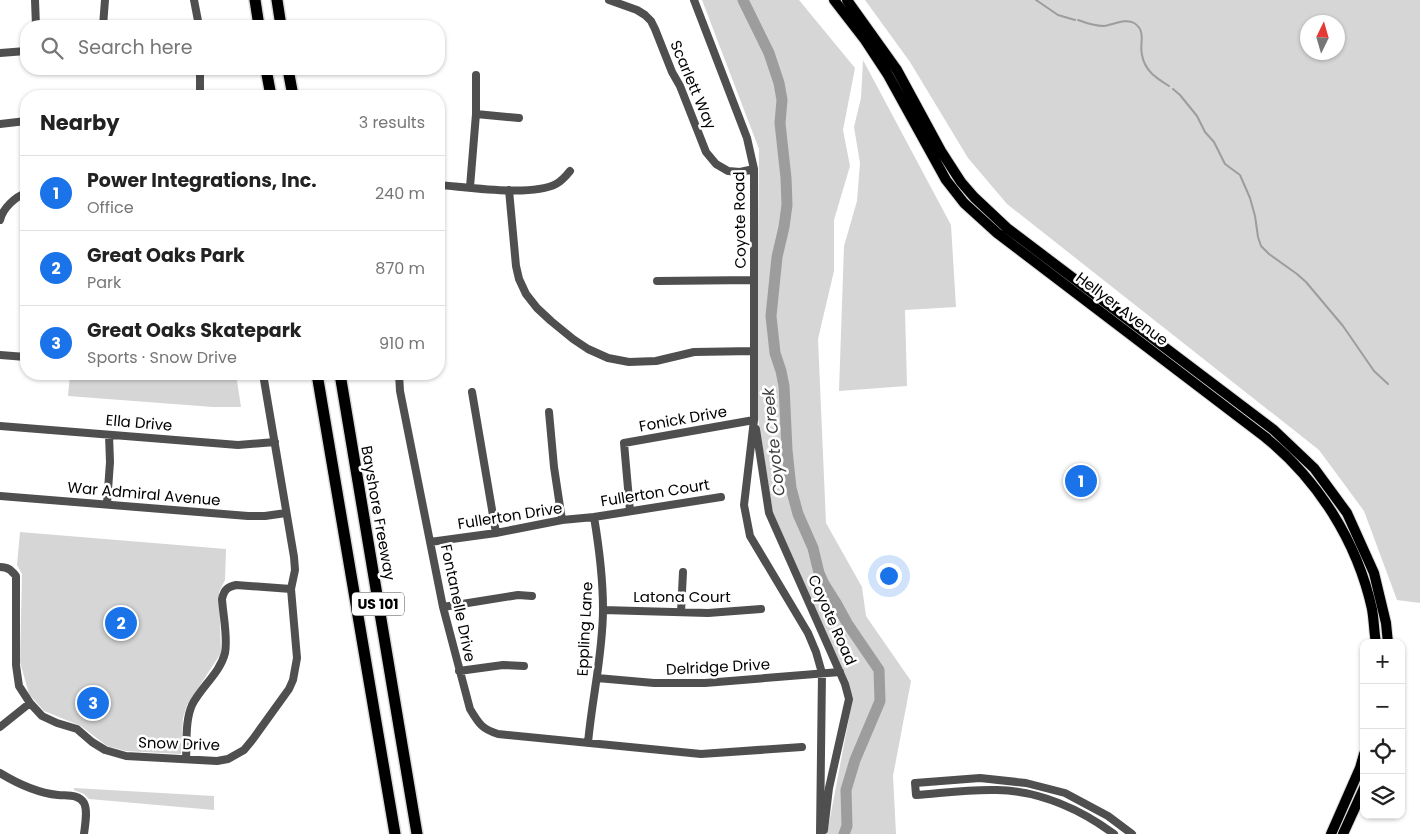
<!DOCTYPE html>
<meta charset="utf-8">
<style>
:root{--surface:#fff;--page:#f6f6f6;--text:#222;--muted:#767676;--line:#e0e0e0;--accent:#1a73e8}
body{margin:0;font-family:Poppins,sans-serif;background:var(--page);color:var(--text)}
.controls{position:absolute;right:15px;bottom:15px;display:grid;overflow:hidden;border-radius:10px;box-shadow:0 1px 4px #0004}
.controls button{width:45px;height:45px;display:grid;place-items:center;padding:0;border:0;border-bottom:1px solid var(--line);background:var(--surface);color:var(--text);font:25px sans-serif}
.compass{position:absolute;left:1300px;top:15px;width:45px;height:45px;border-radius:50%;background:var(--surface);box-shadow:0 1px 4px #0004;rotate:5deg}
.you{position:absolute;left:888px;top:575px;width:18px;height:18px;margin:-12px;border:4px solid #fff;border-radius:50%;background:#1a73e8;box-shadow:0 0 0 8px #1a73e833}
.badge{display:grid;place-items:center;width:32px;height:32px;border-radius:50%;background:var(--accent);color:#fff;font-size:16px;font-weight:700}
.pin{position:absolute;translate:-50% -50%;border:2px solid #fff;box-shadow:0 1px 5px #0006}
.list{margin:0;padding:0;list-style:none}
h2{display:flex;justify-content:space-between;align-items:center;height:65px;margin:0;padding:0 20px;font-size:21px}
h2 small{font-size:16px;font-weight:400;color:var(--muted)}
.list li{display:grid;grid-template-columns:32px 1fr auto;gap:15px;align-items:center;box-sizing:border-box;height:75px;padding:0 20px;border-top:1px solid var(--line)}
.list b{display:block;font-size:19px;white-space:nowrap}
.list p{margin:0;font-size:16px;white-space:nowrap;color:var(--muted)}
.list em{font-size:16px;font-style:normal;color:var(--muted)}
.icon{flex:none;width:28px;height:28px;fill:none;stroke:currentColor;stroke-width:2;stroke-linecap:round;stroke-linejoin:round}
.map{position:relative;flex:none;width:1420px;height:834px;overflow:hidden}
.search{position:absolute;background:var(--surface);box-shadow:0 1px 4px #0004;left:20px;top:20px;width:425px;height:55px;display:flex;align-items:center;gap:12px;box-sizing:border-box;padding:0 18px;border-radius:20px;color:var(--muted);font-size:19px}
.panel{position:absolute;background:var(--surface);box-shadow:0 1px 4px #0004;left:20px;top:90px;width:425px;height:290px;border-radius:20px}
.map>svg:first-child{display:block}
.green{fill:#d6d6d6;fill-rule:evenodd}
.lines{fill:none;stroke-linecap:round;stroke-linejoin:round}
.stream{stroke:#9d9d9d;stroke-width:2}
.river{stroke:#9d9d9d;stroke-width:11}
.major-casing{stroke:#dbdbdb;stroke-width:12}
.highway-casing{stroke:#dbdbdb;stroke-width:14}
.minor{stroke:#4f4f4f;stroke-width:8}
.major{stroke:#000;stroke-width:10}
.highway{stroke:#000;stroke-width:11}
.labels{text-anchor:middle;stroke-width:5;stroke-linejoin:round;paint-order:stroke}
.shield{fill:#fff;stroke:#4c4c4c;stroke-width:1}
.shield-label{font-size:14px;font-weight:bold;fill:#000}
.street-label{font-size:15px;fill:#000;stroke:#fff}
.water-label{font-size:16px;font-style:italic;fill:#3e3e3e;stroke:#fff}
</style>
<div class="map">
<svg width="1420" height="834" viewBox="0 0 1420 834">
<rect width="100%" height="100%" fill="#fff"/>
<!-- green -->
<path class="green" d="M702 0H799L855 68 843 130 850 166 834 220V271L818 339 826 523 862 587 866 616 911 681 893 776 896 834H827L853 697 773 513 758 418 757 318 759 149Z
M865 0H1420V603L1397 600 1364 511 1319 450 1007 204 968 158 910 62ZM1308 22H1338V52H1308Z
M863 60 951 225 956 307 905 310 907 386 839 391 844 246 857 201 860 163 854 127 861 98Z
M70 374H236L241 407H213L68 396Z
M20 532 226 549 225 580 219 592 221 653 187 705 183 718 181 754 126 751 107 746 81 726 44 711 29 694 20 662 22 574 17 565Z
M74 788 214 796V810L89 799 84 794 74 790Z"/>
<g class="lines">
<!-- stream -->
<path class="stream" d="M1036 0 1058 15 1075 20
M1078 20C1086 23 1095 26 1104 26 1113 25 1126 18 1134 23 1147 31 1139 44 1142 55 1145 71 1156 78 1169 86
M1173 89 1180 95 1197 116 1205 132 1214 142 1225 164 1240 175 1250 198 1255 216 1258 237 1261 246 1269 254 1297 274 1306 282 1343 326 1374 371 1388 384"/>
<!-- river -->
<path class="river" d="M743 0 769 53 779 83 782 100 780 123 786 178 787 205 784 227 777 257 771 316 775 353 781 371 784 386 787 450 791 488 798 514 813 548 819 573 824 584 836 603 847 623 879 670 880 701 855 760 846 790 847 826 844 834"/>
<defs>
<path id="major" d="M834 0 865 40 888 75 946 180 964 203 997 233 1265 437C1318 480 1357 541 1372 609 1374 620 1374 632 1376 643
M847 0 897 70 941 151 961 182 974 197 1007 228 1274 430 1314 468 1347 513 1374 573 1386 623 1388 643
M1331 834 1360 768 1364 754
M1343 834 1364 788"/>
<path id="highway" d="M255 0 259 26
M277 0 281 26
M266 69 271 96
M288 69 293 96
M317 374 395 834
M340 374 417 834"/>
</defs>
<!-- major casing -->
<use href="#major" class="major-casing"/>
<!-- highway casing -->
<use href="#highway" class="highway-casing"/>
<!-- minor -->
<path class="minor" d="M35 0 36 26
M194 0 199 26
M609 0 637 10 645 15 651 21 655 29 672 72 680 86 706 152 716 164 728 171 740 172 754 169
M694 0 747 138 754 169V420L744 505 750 536 808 633 816 652 822 673 820 834
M103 26 105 0
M0 53 26 51
M396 94V96
M200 96V69
M476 114 519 118
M0 124 26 121
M439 185C467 187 531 197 556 184 562 181 566 176 570 171
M470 187 476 114V75
M509 190 516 266 519 279 526 294 537 308 551 321 573 339 588 349 608 358 629 362 656 361 694 352 754 351
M0 220C3 208 15 197 26 193
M657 281 754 280
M0 355 26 357
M399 374 400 391 443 607 470 709C479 724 482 729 498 734L701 754 802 747
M472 392 496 533
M549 412 554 467 562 520
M0 426 238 445 275 442
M756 429 769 513 845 684 849 699 829 788 824 830
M0 496 248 516H265L286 513
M107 504 110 462 109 435
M630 511 624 443 754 420
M430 542 496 533 562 520 594 517 721 497
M0 567C8 567 11 570 16 576V665L19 686 30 703 42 716 57 723 77 729 92 742 105 750 126 756 217 761 228 759 244 750 253 739 289 689 293 680 297 658 291 589 295 570 294 557 263 374
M443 607 518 595 532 596
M603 610 708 613 761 609
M681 612 683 572
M459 671 503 665 524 666
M597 678 654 683H705L840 672
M0 727 30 703
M588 743C592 698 603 654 603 609 603 578 599 547 594 517
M186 759C187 742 185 721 192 705 201 687 220 673 225 653 228 637 223 615 222 599 224 590 227 587 236 585L291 589
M0 773C18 784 38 793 58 795 67 796 79 794 84 803 88 811 85 825 84 834
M1114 834C1080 809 1039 791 997 790 970 789 943 793 916 795L915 783 980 778 1026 783 1065 793 1108 816 1132 834"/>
<!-- major -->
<use href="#major" class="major"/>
<!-- highway -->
<use href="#highway" class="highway"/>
</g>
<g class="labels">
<!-- shield labels -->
<rect class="shield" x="352" y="592.5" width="52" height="23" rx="4"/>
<g class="shield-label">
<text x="378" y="609">US 101</text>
</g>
<!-- street labels -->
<g class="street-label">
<text transform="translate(693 85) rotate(67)" y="5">Scarlett Way</text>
<text transform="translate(740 220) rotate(-91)" y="5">Coyote Road</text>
<text transform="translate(1122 309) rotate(37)" y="5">Hellyer Avenue</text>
<text transform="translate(683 419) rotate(-10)" y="5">Fonick Drive</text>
<text transform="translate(139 423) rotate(5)" y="5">Ella Drive</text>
<text transform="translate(655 493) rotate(-9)" y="5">Fullerton Court</text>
<text transform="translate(144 494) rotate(5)" y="5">War Admiral Avenue</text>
<text transform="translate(378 513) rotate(80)" y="5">Bayshore Freeway</text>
<text transform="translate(510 516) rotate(-9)" y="5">Fullerton Drive</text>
<text x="682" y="602">Latona Court</text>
<text transform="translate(458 603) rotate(78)" y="5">Fontanelle Drive</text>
<text transform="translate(832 620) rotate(66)" y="5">Coyote Road</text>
<text transform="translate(585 629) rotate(-87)" y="5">Eppling Lane</text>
<text transform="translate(718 667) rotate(-3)" y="5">Delridge Drive</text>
<text transform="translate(179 744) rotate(2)" y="5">Snow Drive</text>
</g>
<!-- water labels -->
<g class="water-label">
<text transform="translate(773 442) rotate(-96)" y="6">Coyote Creek</text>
</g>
</g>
</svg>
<div class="controls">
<button>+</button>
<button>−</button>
<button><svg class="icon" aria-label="locate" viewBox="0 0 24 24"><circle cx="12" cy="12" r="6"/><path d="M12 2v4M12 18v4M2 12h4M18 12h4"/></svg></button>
<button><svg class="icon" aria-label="layers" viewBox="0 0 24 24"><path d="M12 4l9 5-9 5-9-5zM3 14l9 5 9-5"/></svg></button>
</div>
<svg class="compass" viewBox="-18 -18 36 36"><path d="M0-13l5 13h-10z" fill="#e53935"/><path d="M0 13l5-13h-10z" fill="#767676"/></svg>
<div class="you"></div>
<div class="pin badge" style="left:1081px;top:481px">1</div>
<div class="pin badge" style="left:121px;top:623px">2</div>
<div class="pin badge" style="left:93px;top:703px">3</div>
<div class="search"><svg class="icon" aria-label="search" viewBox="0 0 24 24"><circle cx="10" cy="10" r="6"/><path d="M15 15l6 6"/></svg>Search here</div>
<section class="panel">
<h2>Nearby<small>3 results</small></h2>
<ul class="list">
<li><span class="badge">1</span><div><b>Power Integrations, Inc.</b><p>Office</p></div><em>240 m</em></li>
<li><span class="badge">2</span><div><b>Great Oaks Park</b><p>Park</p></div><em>870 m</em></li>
<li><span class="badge">3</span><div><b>Great Oaks Skatepark</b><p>Sports · Snow Drive</p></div><em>910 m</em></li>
</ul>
</section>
</div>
